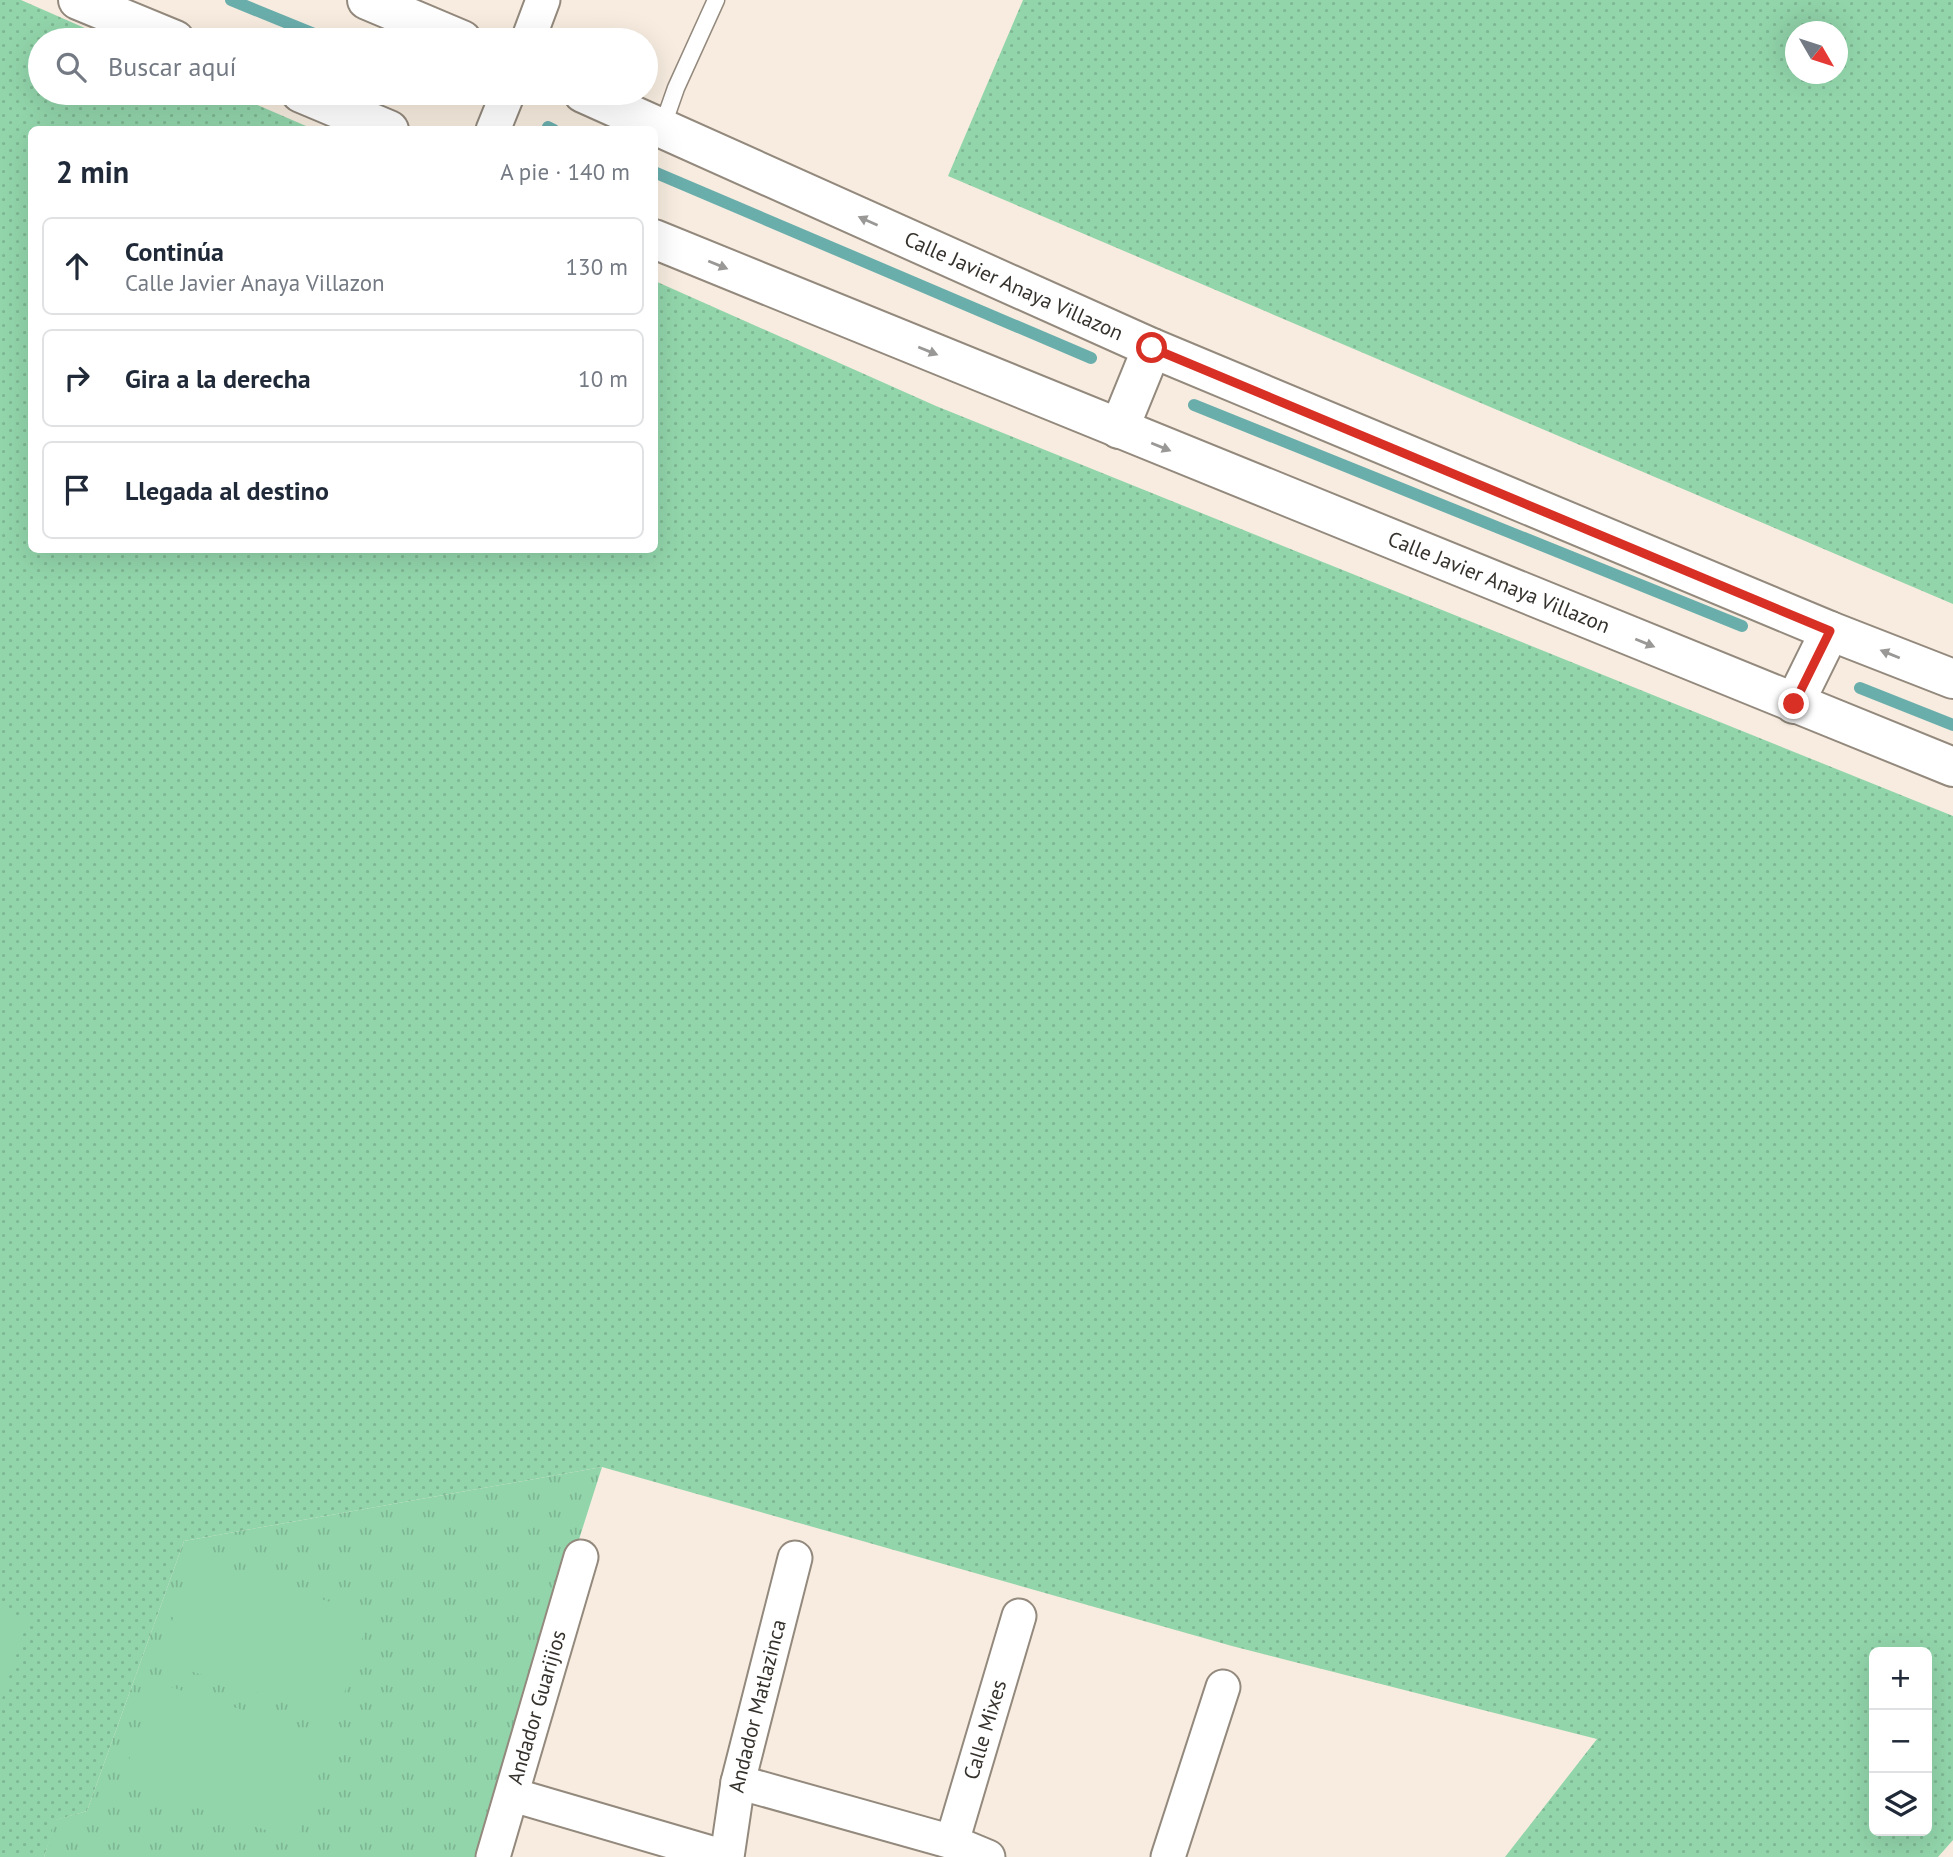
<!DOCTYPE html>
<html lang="es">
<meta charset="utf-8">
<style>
:root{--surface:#fff;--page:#f6f6f7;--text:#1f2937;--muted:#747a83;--line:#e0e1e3}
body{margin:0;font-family:"PT Sans",sans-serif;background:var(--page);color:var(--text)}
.controls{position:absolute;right:21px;bottom:21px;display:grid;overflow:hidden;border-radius:10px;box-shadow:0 7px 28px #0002}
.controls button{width:63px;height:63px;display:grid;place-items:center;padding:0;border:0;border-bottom:2px solid var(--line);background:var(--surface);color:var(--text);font:35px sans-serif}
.compass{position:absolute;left:1785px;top:21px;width:63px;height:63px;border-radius:50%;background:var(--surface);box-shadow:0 7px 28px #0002;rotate:129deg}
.stop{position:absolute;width:21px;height:21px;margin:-16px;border:5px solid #d93025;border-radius:50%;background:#fff}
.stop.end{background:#d93025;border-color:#fff;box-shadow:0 2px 7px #0008}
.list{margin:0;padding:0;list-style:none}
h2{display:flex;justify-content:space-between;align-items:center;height:91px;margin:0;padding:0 28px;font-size:30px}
h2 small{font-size:23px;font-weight:400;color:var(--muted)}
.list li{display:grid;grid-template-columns:46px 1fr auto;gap:21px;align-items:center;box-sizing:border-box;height:98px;margin:0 14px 14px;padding:0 14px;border:2px solid var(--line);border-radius:10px}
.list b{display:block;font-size:26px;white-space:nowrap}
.list p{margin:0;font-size:23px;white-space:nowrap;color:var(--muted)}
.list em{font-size:23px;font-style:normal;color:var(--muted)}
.icon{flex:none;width:38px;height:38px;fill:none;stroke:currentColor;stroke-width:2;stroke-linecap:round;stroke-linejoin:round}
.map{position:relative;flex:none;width:1953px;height:1857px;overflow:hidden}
.search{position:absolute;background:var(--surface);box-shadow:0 7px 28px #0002;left:28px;top:28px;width:630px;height:77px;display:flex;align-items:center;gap:18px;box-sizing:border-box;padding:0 24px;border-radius:38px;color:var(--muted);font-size:26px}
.panel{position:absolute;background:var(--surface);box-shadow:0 7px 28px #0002;left:28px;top:126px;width:630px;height:427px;border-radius:10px}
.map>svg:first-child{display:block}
.grass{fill:url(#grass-dots);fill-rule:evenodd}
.park{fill:url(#park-tufts)}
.pitch{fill:#92d5ab}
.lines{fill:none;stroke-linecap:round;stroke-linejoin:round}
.stream{stroke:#6aaeac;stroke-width:12}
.service-casing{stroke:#93897d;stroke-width:19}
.minor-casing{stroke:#93897d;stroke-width:37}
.tertiary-casing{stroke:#93897d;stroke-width:42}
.service{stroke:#fff;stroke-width:16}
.minor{stroke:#fff;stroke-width:33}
.tertiary{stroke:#fff;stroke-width:38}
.oneway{fill:#9a9896}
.route{stroke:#d93025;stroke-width:9}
.labels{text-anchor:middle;stroke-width:7;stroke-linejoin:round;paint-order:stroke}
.street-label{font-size:21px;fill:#35312c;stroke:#fff}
</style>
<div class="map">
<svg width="1953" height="1857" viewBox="0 0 1953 1857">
<defs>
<pattern id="grass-dots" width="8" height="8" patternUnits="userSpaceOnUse" patternTransform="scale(1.75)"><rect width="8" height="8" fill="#92d5ab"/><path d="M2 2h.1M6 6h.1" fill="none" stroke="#7eb793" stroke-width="1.8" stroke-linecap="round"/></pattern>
<pattern id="park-tufts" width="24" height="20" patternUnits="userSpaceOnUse" patternTransform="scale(1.75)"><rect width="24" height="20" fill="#92d5ab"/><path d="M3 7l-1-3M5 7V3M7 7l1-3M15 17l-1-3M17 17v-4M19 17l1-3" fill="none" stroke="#7eb793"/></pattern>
</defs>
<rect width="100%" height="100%" fill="#f7ecdf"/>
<!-- grass -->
<path class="grass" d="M0 0H21L112 40H40V93H230L313 129 32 130V550H654L655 281 936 406 1953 816V1840L1938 1857H1505L1597 1739 1232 1646 602 1467 184 1541 87 1811 56 1820 44 1857H0ZM1874 1652H1927V1831H1874Z
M1023 0H1953V604L948 176ZM1796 32H1838V74H1796Z"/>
<!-- park -->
<path class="park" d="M602 1467 478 1857H44L55 1820 87 1811 184 1541Z"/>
<!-- pitch -->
<path class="pitch" d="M193 1557 370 1615 336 1718 159 1661Z
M0 1610 28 1619 0 1705Z
M155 1682 331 1738 297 1840 121 1784Z"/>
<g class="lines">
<!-- stream -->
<path class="stream" d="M231 0 329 40
M548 127 554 130
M654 172 1091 358
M1194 405 1742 626
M1860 688 1953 725"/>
<defs>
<path id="service" d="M662 128 676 88 716 0"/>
<g id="minor">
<path d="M528 40 543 0"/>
<path d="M493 130 508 93"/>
<path d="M738 1782 952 1842 988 1857"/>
<path d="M513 1795 725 1857"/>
<path id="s1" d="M952 1842 1019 1616"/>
<path id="s2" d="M493 1857 581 1557"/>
<path id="s3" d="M727 1857 738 1782 795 1558"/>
<path d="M1168 1857 1223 1687"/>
</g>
<g id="tertiary">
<path d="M78 0 175 40"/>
<path d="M367 0 462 40"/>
<path d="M301 93 389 130"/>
<path id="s4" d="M583 93 1152 348 1830 631 1953 679"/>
<path id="s5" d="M654 239 1953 767"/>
<path d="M1119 429 1152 348"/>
<path d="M1794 704 1830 631"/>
</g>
</defs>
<!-- service casing -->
<use href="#service" class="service-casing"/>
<!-- minor casing -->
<use href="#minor" class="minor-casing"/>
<!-- tertiary casing -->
<use href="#tertiary" class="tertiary-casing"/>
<!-- service -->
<use href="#service" class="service"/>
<!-- minor -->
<use href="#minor" class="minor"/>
<!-- tertiary -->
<use href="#tertiary" class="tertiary"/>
</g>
<!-- one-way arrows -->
<defs><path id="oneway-solid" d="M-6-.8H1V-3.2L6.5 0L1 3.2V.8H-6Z" transform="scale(1.75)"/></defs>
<g class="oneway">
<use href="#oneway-solid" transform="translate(868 221) rotate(-156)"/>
<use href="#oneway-solid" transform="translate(718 265) rotate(22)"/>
<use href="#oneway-solid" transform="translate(928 351) rotate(22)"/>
<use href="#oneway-solid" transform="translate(1161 447) rotate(22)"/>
<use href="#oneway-solid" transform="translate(1645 643) rotate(22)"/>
<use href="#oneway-solid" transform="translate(1890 654) rotate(-158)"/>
</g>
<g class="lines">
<!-- route -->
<path class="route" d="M1152 348 1830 631 1794 704"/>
</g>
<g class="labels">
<!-- street labels -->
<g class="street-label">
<text dy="7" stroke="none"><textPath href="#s4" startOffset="472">Calle Javier Anaya Villazon</textPath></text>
<text dy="7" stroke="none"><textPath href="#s5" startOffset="912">Calle Javier Anaya Villazon</textPath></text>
<text dy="7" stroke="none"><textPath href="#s2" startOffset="156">Andador Guarijios</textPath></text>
<text dy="7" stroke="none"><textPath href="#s3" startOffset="154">Andador Matlazinca</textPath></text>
<text dy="7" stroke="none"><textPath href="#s1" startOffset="117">Calle Mixes</textPath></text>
</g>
</g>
</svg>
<div class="controls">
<button>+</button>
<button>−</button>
<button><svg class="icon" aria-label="layers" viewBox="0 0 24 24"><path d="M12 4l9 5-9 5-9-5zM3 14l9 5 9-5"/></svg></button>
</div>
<svg class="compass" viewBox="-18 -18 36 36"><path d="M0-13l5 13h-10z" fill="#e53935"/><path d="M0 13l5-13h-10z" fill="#747a83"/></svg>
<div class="stop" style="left:1152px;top:348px"></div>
<div class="stop end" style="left:1794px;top:704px"></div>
<div class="search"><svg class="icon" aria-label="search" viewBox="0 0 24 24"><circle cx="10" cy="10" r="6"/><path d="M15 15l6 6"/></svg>Buscar aquí</div>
<section class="panel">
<h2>2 min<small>A pie · 140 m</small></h2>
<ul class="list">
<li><svg class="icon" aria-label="ahead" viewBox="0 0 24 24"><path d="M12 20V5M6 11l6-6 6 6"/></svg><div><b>Continúa</b><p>Calle Javier Anaya Villazon</p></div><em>130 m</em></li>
<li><svg class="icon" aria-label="right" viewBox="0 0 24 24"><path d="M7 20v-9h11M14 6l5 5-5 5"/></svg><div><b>Gira a la derecha</b></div><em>10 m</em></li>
<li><svg class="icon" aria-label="arrive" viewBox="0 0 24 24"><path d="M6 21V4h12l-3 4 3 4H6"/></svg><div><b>Llegada al destino</b></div></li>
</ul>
</section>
</div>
